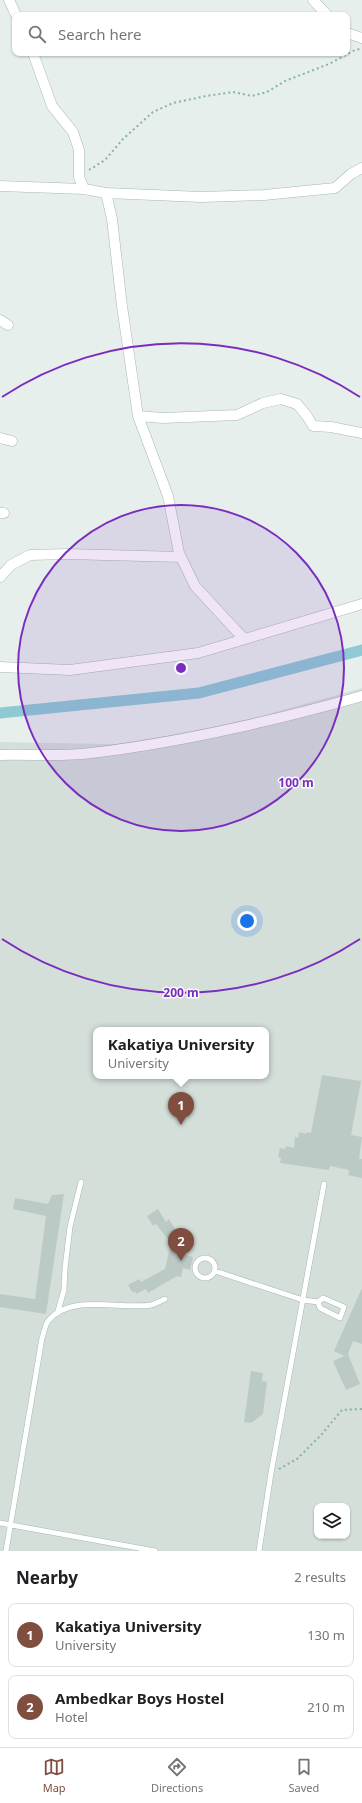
<!DOCTYPE html>
<style>
:root{--surface:#fff;--page:#f2f2f2;--text:#202124;--muted:#757577;--line:#e0e0e0;--accent:#7f4e3f}
body{margin:0;font-family:"Noto Sans",sans-serif;background:var(--page);color:var(--text)}
.controls{position:absolute;right:12px;bottom:12px;display:grid;overflow:hidden;border-radius:8px;box-shadow:0 1px 3px #0004}
.controls button{width:36px;height:36px;display:grid;place-items:center;padding:0;border:0;border-bottom:1px solid var(--line);background:var(--surface);color:var(--text);font:20px sans-serif}
.you{position:absolute;left:247px;top:921px;width:14px;height:14px;margin:-10px;border:3px solid #fff;border-radius:50%;background:#1a73e8;box-shadow:0 0 0 6px #1a73e833}
.badge{display:grid;place-items:center;width:26px;height:26px;border-radius:50%;background:var(--accent);color:#fff;font-size:13px;font-weight:700}
.pin{position:absolute;translate:-50% -33px;filter:drop-shadow(0 1px 2px #0008)}
.pin::after{content:'';position:absolute;top:21px;width:14px;height:12px;background:inherit;clip-path:polygon(0 0,100% 0,50% 100%)}
.popup{position:absolute;left:93px;top:1027px;width:176px;height:52px;box-sizing:border-box;display:grid;place-content:center;border-radius:8px;background:var(--surface);filter:drop-shadow(0 1px 3px #0005);font-size:13px;white-space:nowrap;color:var(--muted)}
.popup b{font-size:15px;color:var(--text)}
.popup::after{content:'';position:absolute;left:50%;top:100%;margin-left:-8px;border:8px solid transparent;border-top-color:var(--surface)}
.list{margin:0;padding:0;list-style:none}
h2{display:flex;justify-content:space-between;align-items:center;height:52px;margin:0;padding:0 16px;font-size:17px}
h2 small{font-size:13px;font-weight:400;color:var(--muted)}
.list li{display:grid;grid-template-columns:26px 1fr auto;gap:12px;align-items:center;box-sizing:border-box;height:64px;margin:0 8px 8px;padding:0 8px;border:1px solid var(--line);border-radius:8px}
.list b{display:block;font-size:15px;white-space:nowrap}
.list p{margin:0;font-size:13px;white-space:nowrap;color:var(--muted)}
.list em{font-size:13px;font-style:normal;color:var(--muted)}
.icon{flex:none;width:22px;height:22px;fill:none;stroke:currentColor;stroke-width:2;stroke-linecap:round;stroke-linejoin:round}
.map{position:relative;flex:none;width:362px;height:1551px;overflow:hidden}
.search{position:absolute;background:var(--surface);box-shadow:0 1px 3px #0004;left:12px;right:12px;top:12px;height:44px;display:flex;align-items:center;gap:10px;box-sizing:border-box;padding:0 14px;border-radius:8px;color:var(--muted);font-size:15px}
.sheet{height:196px;background:var(--surface)}
nav{display:flex;justify-content:space-around;align-items:center;box-sizing:border-box;height:56px;border-top:1px solid var(--line);background:var(--surface);font-size:11px;color:var(--muted)}
nav a{display:grid;justify-items:center;gap:2px}
nav .on{color:var(--accent)}
.map>svg:first-child{display:block}
.built{fill:#d4dfda;fill-rule:evenodd}
.lines{fill:none;stroke-linecap:round;stroke-linejoin:round}
.canal{stroke:#8ec9d4;stroke-width:11}
.building{fill:#bbcac4}
.service-casing{stroke:#a8b8b2;stroke-width:6}
.minor-casing{stroke:#a8b8b2;stroke-width:11}
.path{stroke:#86b3a5;stroke-width:2;stroke-dasharray:2 3;stroke-linecap:butt}
.service{stroke:#fff;stroke-width:5}
.minor{stroke:#fff;stroke-width:10}
.ring{fill:none;stroke:#7b2cbf;stroke-width:2}
.centre{fill:#7b2cbf;stroke:#f7fbf9;stroke-width:2}
.ring-label{font-size:12px;text-anchor:middle;font-weight:bold;fill:#7b2cbf;stroke:#f7fbf9;stroke-width:3;stroke-linejoin:round;paint-order:stroke}
</style>
<div class="map">
<svg width="362" height="1551" viewBox="0 0 362 1551">
<rect width="100%" height="100%" fill="#e6efeb"/>
<!-- built -->
<path class="built" d="M362 688V1551H0V742L157 745ZM96 1030H266V1076H96ZM317 1506H347V1536H317Z"/>
<g class="lines">
<!-- canal -->
<path class="canal" d="M0 713 199 693 362 650"/>
</g>
<!-- building -->
<path class="building" d="M322 1075 361 1081 351 1135 362 1137 359 1159H362V1178L348 1175 349 1170 330 1166 329 1170 280 1163 281 1158 278 1157 280 1148 285 1149 286 1146 294 1148 295 1137 298 1138 299 1132 307 1134V1132L311 1133Z
M64 1194 46 1314 0 1307V1294L35 1299 46 1216 13 1209 15 1198 48 1204 52 1195Z
M158 1209 166 1222 169 1219 187 1250 186 1255 193 1257 190 1270 183 1268 181 1277 177 1276 148 1293 146 1289 136 1294 135 1291 133 1293 128 1285 139 1279 141 1282 165 1269 171 1243 156 1224 153 1226 147 1216Z
M362 1288V1344L353 1341 348 1354 360 1384 346 1390 333 1361 344 1356 334 1351Z
M251 1371 263 1373 262 1381 267 1382 263 1414 251 1423 244 1422Z"/>
<g class="lines">
<defs>
<path id="service" d="M195 1268a10 10 0 1 1 20 0a10 10 0 1 1-20 0Z
M215 1271 303 1300 318 1302 320 1308 340 1318 344 1307 323 1298 318 1302
M58 1311 64 1290 65 1268 70 1227 81 1182
M0 1523 155 1551
M6 1551 42 1338C44 1333 45 1325 48 1321 70 1293 120 1310 151 1305 156 1304 160 1301 165 1299
M259 1551 271 1473 324 1184"/>
<path id="minor" d="M9 0 16 15
M313 0 327 15
M347 33 362 38
M33 53 52 106 73 132 79 150V177L84 189
M0 186 84 189 106 193 201 197 264 195 335 188 351 174 362 168
M106 193 112 219 122 306 138 416 168 496 179 553 195 586 244 639
M0 320 8 325
M138 416 163 418 237 415 263 403 281 399 297 404 307 416 313 426 331 427 362 433
M0 438 12 441
M0 513H4
M0 577 11 565 30 555 67 554 181 557
M0 667 70 670 198 653 362 604
M0 755C30 754 62 757 91 753 183 742 273 721 362 696"/>
</defs>
<!-- service casing -->
<use href="#service" class="service-casing"/>
<!-- minor casing -->
<use href="#minor" class="minor-casing"/>
<!-- path -->
<path class="path" d="M89 170 105 160 123 139 153 112 173 103 206 96 233 92 252 96 267 92 285 81 329 64 355 50 361 49
M279 1469 297 1459 321 1435 342 1410 362 1409"/>
<!-- service -->
<use href="#service" class="service"/>
<!-- minor -->
<use href="#minor" class="minor"/>
</g>
<!-- distance rings -->
<circle cx="181" cy="668" r="163" fill="#7b2cbf" fill-opacity=".12"/>
<g class="ring">
<circle cx="181" cy="668" r="163"/>
<path d="M360 939A325 325 0 0 1 2 939M2 397A325 325 0 0 1 360 397"/>
</g>
<circle cx="181" cy="668" r="6" class="centre"/>
<g class="ring-label">
<text x="296" y="787">100 m</text>
<text x="181" y="997">200 m</text>
</g>
</svg>
<div class="controls">
<button><svg class="icon" aria-label="layers" viewBox="0 0 24 24"><path d="M12 4l9 5-9 5-9-5zM3 14l9 5 9-5"/></svg></button>
</div>
<div class="you"></div>
<div class="pin badge" style="left:181px;top:1125px">1</div>
<div class="popup"><b>Kakatiya University</b>University</div>
<div class="pin badge" style="left:181px;top:1261px">2</div>
<div class="search"><svg class="icon" aria-label="search" viewBox="0 0 24 24"><circle cx="10" cy="10" r="6"/><path d="M15 15l6 6"/></svg>Search here</div>
</div>
<section class="sheet">
<h2>Nearby<small>2 results</small></h2>
<ul class="list">
<li><span class="badge">1</span><div><b>Kakatiya University</b><p>University</p></div><em>130 m</em></li>
<li><span class="badge">2</span><div><b>Ambedkar Boys Hostel</b><p>Hotel</p></div><em>210 m</em></li>
</ul>
</section>
<nav>
<a class="on"><svg class="icon" aria-label="map" viewBox="0 0 24 24"><path d="M3 6l6-2 6 2 6-2v14l-6 2-6-2-6 2zM9 4v14M15 6v14"/></svg>Map</a>
<a><svg class="icon" aria-label="directions" viewBox="0 0 24 24"><path d="M12 3l9 9-9 9-9-9zM9 14v-3h6M13 9l2 2-2 2"/></svg>Directions</a>
<a><svg class="icon" aria-label="saved" viewBox="0 0 24 24"><path d="M7 4h10v16l-5-4-5 4z"/></svg>Saved</a>
</nav>
